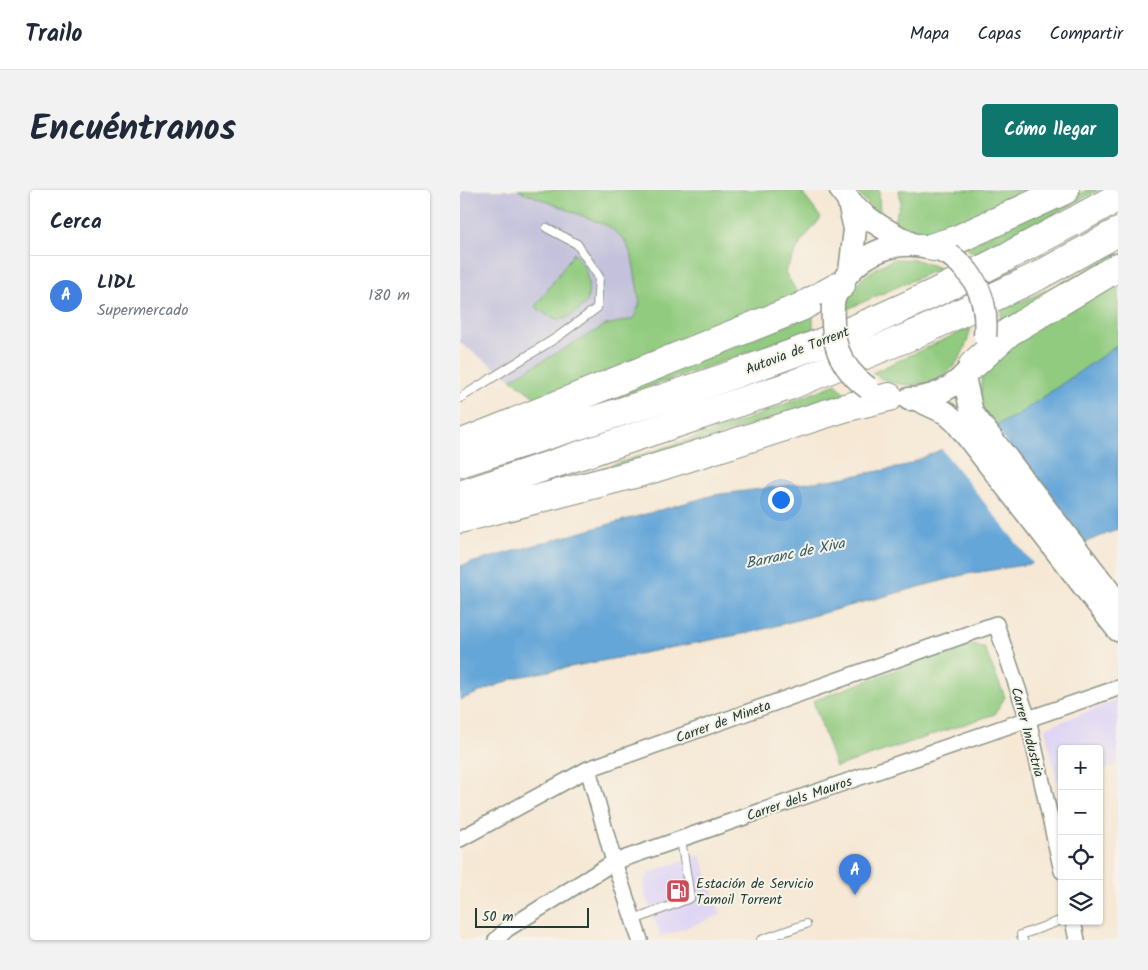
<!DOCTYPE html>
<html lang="es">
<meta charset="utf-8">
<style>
:root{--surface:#fff;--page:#f2f2f3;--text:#1f2937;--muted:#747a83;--line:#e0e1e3;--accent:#0f766e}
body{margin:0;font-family:Kalam,sans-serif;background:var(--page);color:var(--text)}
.controls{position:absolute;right:15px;bottom:15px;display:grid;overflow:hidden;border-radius:5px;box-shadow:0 1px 4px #0004}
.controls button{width:45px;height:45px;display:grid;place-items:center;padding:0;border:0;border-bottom:1px solid var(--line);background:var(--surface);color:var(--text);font:25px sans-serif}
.scale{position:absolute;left:15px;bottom:12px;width:114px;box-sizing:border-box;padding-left:5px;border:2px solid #1f3d34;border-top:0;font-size:14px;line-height:18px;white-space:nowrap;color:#1f3d34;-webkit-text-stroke:4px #f7f3e8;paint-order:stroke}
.you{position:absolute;left:320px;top:309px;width:18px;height:18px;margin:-12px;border:4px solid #fff;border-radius:50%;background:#1a73e8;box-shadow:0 0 0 8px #1a73e833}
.badge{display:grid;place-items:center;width:32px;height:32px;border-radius:50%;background:var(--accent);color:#fff;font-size:16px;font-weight:700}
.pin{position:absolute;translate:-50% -41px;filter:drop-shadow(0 1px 2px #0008)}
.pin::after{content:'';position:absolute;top:26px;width:18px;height:15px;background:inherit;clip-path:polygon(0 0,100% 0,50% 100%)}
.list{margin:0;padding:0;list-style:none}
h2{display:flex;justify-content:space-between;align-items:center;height:65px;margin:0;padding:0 20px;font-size:21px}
h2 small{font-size:16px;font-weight:400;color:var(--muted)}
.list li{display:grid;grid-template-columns:32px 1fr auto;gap:15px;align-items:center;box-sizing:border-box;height:80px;padding:0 20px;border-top:1px solid var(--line)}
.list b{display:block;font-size:19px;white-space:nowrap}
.list p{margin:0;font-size:16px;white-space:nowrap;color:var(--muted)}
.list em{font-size:16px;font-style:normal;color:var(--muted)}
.icon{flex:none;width:28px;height:28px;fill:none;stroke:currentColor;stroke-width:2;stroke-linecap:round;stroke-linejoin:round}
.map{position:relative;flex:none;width:658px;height:750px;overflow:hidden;border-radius:5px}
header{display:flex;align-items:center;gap:30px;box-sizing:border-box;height:70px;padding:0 25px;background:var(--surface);border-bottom:1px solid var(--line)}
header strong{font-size:24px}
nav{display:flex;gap:28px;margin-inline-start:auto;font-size:18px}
.intro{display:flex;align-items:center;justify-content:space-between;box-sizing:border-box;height:120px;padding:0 30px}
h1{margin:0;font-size:35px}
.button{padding:12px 22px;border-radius:5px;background:var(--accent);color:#fff;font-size:18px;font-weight:700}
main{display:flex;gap:30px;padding:0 30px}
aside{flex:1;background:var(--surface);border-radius:5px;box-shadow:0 1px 4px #0004}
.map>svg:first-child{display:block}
.built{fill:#dfd5f5}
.industrial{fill:#c3c1db}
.green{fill:#91cb7f;stroke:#58845a}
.water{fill:#65a6d8;stroke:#427286}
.pier{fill:#f6e8d5}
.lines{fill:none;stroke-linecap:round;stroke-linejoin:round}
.lane-casing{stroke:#8a9284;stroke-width:10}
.street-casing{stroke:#8a9284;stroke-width:18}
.secondary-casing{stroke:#8a9284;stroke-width:25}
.highway-casing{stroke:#8a9284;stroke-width:30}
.lane{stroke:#fff;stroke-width:8}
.street{stroke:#fff;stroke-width:15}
.secondary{stroke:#fff;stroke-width:22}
.highway{stroke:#fff;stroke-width:28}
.secondary-bridge-casing{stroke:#8a9284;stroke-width:25;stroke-linecap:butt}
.secondary-bridge{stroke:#fff;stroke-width:22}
.labels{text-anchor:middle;stroke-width:4;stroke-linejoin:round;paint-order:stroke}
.street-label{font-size:14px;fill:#1f3d34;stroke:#f7f3e8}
.poi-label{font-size:14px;fill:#1f3d34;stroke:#f7f3e8;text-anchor:start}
.water-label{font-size:15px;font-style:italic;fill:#345c65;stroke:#f7f3e8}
</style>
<header>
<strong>Trailo</strong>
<nav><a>Mapa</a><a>Capas</a><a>Compartir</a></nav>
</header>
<div class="intro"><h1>Encuéntranos</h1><a class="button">Cómo llegar</a></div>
<main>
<aside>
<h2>Cerca<small></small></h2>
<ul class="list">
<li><span class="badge" style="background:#3f7fe0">A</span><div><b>LIDL</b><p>Supermercado</p></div><em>180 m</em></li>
</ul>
</aside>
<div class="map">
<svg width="658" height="750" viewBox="0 0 658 750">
<rect width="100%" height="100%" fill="#f7f3e8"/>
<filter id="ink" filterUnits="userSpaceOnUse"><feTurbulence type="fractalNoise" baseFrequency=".02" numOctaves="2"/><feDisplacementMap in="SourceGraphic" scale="10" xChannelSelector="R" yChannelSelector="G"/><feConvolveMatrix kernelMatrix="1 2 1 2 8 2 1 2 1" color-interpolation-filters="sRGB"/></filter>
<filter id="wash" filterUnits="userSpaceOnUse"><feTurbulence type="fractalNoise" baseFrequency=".0096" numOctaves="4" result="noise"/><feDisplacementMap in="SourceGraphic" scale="20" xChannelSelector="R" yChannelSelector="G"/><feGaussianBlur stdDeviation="1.12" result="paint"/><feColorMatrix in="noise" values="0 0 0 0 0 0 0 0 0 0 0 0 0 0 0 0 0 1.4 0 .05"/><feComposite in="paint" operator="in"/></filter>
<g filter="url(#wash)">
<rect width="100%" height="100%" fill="#f6e8d5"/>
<!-- built -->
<path class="built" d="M658 510V574L639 582V559H602V590L597 591 585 538Z
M240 664 261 725 201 747 185 706 184 690 189 683Z"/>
<!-- industrial -->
<path class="industrial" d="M0 0H58L148 36 164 49 172 66 180 114 173 129 146 135 51 189 0 153Z"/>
<!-- green -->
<path class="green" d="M58 0H340L361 28 341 52 325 82 339 106 77 209 51 189 146 135 173 129 180 114 172 66 164 49 148 36Z
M394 0H419L420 26Z
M439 0H586L479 46 433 33 441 12Z
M627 0H639L516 66 505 56Z
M658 61V68L541 137V121L616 86Z
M114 63C127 75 131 94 127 112 105 134 99 134 75 117Z
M435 69 457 70 480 78 385 120C391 93 410 79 435 69Z
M658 87V155L556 226 533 236 520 218C521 207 519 191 525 180 539 153 628 106 658 87Z
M353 125V139L207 191 67 237Z
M511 137C508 151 503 165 494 176 473 200 437 200 412 183Z
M376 194 388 206 80 299 275 234Z
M505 454 524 457 545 507 535 524 376 577 353 511Z"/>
<!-- water -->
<path class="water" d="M658 155V339L654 341 570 374 507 384 293 442 58 487 0 510V376L254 305 369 290 442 277 556 226Z"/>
<!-- pier -->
<path class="pier" d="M532 234 624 356 574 375 480 257Z"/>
</g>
<g filter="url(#ink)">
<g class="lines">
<defs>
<path id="lane" d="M0 208 96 148 137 118 139 87 117 54 87 38
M174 730 230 708 221 649
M301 750 346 734
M563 750 561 745 602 730"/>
<path id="street" d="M128 579 154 672 180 750
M0 649 128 579 536 434 568 529 602 681
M613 731 617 750
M36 750 47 739 154 672 658 498"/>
<path id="secondary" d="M381 0C398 25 425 40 452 54
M388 9 395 39 390 82
M374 109C390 61 446 41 489 65
M504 187 512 223 658 413
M449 209C475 208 496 197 511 177
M456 209 486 223 496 232 658 440"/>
<path id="highway" d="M473 57 496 50 605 0
M513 175 549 142 658 77
M0 254 341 117 381 95
M0 273C107 238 215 207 320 168 438 126 549 67 658 7
M0 305 329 196 458 143 578 86 658 42
M0 329 186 281 384 218 429 207"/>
</defs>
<!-- lane casing -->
<use href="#lane" class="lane-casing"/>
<!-- street casing -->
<use href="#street" class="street-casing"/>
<!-- secondary casing -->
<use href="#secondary" class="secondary-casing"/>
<!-- highway casing -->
<use href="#highway" class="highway-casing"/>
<!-- lane -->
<use href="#lane" class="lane"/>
<!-- street -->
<use href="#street" class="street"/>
<!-- secondary -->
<use href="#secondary" class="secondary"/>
<!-- highway -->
<use href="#highway" class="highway"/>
<defs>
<path id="secondary-bridge" d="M490 65C518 86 528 112 525 146
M373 115C371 151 378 176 408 198"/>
</defs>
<!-- secondary-bridge casing -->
<use href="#secondary-bridge" class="secondary-bridge-casing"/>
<!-- secondary-bridge -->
<use href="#secondary-bridge" class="secondary-bridge"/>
</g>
</g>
<!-- icons -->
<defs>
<symbol id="fuel-square" viewBox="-11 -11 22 22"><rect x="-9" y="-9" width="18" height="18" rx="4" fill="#d1495b" stroke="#f7f3e8"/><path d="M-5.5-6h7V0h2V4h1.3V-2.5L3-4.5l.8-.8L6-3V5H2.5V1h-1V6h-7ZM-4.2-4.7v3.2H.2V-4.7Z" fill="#fff"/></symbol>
</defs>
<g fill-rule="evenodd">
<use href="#fuel-square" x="204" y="687" width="28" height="28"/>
</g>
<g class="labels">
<!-- street labels -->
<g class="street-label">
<text transform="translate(337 160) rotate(-21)" y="5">Autovia de Torrent</text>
<text transform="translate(263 531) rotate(-20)" y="5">Carrer de Mineta</text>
<text transform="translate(568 542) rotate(75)" y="5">Carrer Industria</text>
<text transform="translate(339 608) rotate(-19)" y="5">Carrer dels Mauros</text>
</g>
<!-- poi labels -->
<g class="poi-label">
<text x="236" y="698">Estación de Servicio<tspan x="236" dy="16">Tamoil Torrent</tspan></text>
</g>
<!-- water labels -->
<g class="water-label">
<text transform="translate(335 363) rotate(-12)" y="5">Barranc de Xiva</text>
</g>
</g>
</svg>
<div class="controls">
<button>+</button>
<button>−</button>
<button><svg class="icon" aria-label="locate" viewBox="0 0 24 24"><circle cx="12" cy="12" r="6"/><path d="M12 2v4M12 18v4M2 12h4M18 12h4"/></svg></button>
<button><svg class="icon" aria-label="layers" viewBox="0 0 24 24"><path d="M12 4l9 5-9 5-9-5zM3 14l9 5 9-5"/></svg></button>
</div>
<div class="scale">50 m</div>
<div class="you"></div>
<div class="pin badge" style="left:395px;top:705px;background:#3f7fe0">A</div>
</div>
</main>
